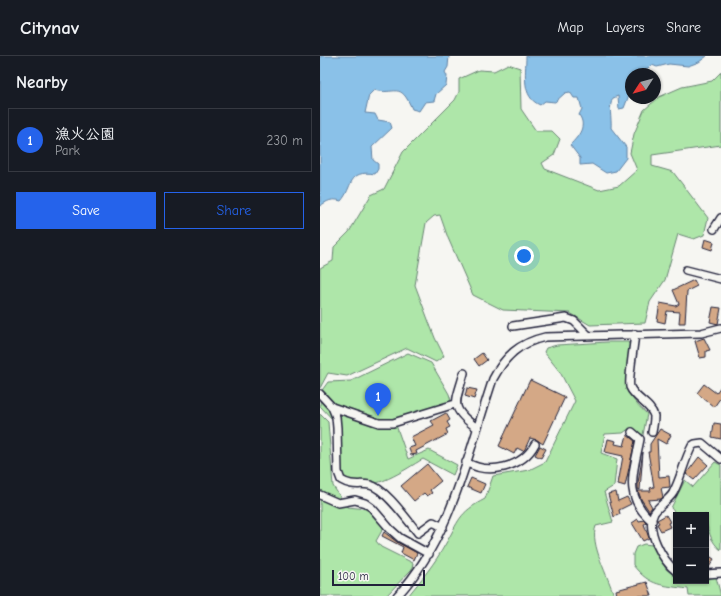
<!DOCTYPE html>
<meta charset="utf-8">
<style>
:root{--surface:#171b24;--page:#242831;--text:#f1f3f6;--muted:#9ea1a6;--line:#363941;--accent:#2563eb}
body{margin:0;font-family:"Comic Neue","Klee One",sans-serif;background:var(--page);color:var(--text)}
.controls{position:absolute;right:12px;bottom:12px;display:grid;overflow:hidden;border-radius:0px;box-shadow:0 1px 3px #0004}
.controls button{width:36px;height:36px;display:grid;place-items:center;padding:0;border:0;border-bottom:1px solid var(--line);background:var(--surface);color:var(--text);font:20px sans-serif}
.compass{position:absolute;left:305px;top:12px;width:36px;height:36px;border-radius:50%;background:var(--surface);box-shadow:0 1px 3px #0004;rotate:234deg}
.scale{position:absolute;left:12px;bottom:10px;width:93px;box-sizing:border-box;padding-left:4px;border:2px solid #22223b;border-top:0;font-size:11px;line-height:14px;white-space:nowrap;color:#22223b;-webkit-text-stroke:3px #f6f6f2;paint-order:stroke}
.you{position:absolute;left:204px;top:200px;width:14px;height:14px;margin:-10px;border:3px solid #fff;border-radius:50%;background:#1a73e8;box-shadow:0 0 0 6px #1a73e833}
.badge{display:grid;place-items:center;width:26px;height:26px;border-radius:50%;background:var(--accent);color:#fff;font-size:13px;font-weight:700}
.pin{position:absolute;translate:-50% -33px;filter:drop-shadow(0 1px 2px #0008)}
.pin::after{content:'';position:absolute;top:21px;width:14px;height:12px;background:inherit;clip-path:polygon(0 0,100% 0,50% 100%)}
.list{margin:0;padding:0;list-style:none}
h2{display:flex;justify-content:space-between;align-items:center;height:52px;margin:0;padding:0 16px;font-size:17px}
h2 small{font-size:13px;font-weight:400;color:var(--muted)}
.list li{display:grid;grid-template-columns:26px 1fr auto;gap:12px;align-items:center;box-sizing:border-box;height:64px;margin:0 8px 8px;padding:0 8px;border:1px solid var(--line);border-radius:0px}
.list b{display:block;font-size:15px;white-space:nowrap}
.list p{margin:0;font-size:13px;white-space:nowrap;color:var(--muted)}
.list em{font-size:13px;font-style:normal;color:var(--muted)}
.actions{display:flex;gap:8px;padding:12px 16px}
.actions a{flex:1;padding:9px 0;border:1px solid var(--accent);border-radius:0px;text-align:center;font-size:14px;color:var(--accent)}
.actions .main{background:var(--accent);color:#fff}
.map{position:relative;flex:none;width:401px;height:540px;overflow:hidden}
header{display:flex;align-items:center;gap:24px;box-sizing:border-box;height:56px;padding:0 20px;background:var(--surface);border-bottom:1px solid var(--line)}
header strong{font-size:19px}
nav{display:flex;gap:22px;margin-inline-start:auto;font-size:14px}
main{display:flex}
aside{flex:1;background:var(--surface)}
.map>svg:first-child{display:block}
.green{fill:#aee6a9;stroke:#688472}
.water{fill:#8ac1e8;stroke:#6081a3}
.building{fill:#d4a886;stroke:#22223b}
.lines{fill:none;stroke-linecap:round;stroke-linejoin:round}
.minor-casing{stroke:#22223b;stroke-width:10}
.minor{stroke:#f6f6f2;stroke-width:7}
</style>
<header>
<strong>Citynav</strong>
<nav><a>Map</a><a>Layers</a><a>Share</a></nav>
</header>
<main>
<aside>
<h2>Nearby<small></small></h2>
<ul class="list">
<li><span class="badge">1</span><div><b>漁火公園</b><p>Park</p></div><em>230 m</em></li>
</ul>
<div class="actions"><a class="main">Save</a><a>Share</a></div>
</aside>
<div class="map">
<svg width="401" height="540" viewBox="0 0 401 540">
<rect width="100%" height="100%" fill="#f6f6f2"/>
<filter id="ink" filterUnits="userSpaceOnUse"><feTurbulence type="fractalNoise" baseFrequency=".025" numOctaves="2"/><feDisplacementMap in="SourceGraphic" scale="8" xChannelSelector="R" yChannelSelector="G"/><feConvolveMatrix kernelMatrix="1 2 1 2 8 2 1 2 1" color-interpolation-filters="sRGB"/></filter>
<g filter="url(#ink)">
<!-- green -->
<path class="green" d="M188 8 200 12 201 53 216 75H232L240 83 234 99 222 107 225 113 279 134 299 130 317 114 310 97 314 78 324 54 339 41 362 31 392 25 401 16V89L332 99V110L353 116 388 162 384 179 374 183 358 178 345 224 330 246 325 267 270 269 250 257 183 254 153 239 128 182 120 159 114 160 106 167 95 229 115 282 124 300 116 306 87 292 27 320 8 317 0 332V212L13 205 14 191 29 176 51 139 64 133 83 96 135 44 139 36V23L159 14 174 15Z
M288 286H308L311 291C307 324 298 332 327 358L323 379 310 372 303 377 285 378 281 397 297 403 294 430 284 436 293 466 276 470C269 488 289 521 294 540H88C101 524 115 507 125 489 139 465 138 457 165 443L173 420 209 414 225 406 255 345 240 316 224 296 226 292 237 289Z
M88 297 111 307 129 338 133 351 76 369 88 403 109 394 137 409 133 419 103 403C84 414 54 436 31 427 26 425 20 420 16 417L14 365 0 350V337L8 326 31 325Z
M0 358 8 366 13 430 27 451 48 453 64 471 56 485 61 491 93 507 92 513 66 540H0Z
M395 406 401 409V494C391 487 386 471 386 459H357L351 452 365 424 373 431Z
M324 488 332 489 346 513 356 521V525H386V523L396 521 401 540H369L368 533C343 529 330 531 313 509V498L316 491Z"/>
<!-- water -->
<path class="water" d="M0 0H129L128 11 125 16 127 20 126 29 116 38 114 45 105 46 99 55 92 53C80 24 75 40 54 34L49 39 45 57 55 58 58 64 70 66 72 72 52 91 53 104 58 108V113L55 118C27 113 33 132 21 145 12 142 7 145 0 150Z
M206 0H387L379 6 368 10 349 8 337 11 332 9 325 14 326 18H311V34L304 52 299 53 298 40 293 42C288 51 292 62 291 72L306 91V102L296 115 286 117 272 108 260 109V102L250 89C259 80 267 70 259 59L262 53 259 42H254L250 36 245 37 235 46 225 45 220 49C201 41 206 18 206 0Z"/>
<!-- building -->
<path class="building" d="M385 183 394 186 392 194 383 191Z
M374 224 377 230 367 235 365 267H359L360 256 347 255 345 267 337 265 340 247 356 250 359 248 353 234Z
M393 251 401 252 398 268 390 266Z
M384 282 390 294 386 295V301L380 302 375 285Z
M162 297 167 304 159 310 154 303Z
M210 324 245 341 223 388 217 384 210 382 205 393 203 395 197 392 194 398 179 390Z
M384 328 396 337 401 330V341L394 351 377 337Z
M147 332 157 334 154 343 145 340Z
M126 357 130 364 127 366 130 371 126 373 128 378 96 395 97 398 91 399 89 392 95 390 91 381 114 369 111 365Z
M394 367 401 368V383L392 381Z
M340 373 351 379 346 388 337 383 339 421 349 420 350 431 341 432 343 441 341 443 328 444 332 451 329 455 321 443 318 435H331L330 432 334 431 328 396H330V388Z
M307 379 315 385 305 430 298 428 303 400 285 396 288 383 296 385 295 388 304 390Z
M220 390 226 393 221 402 215 399Z
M323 396 320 434 318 433V427Z
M379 401 388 409 374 424 366 418Z
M107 408 121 425 110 434 112 437 107 440 104 437 94 445 81 430Z
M151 422 165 428 161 437 147 431Z
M296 436 298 445 307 441 311 448 299 454 300 458 294 461 288 438Z
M346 459 350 466 348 467 350 471 341 475 337 468 339 467 337 464Z
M318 463 319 465 324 464 327 467 324 468 329 482 323 485 312 467Z
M64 476 77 486 97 497 94 504 81 497 83 491 62 480Z
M386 498 394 503 388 513H386Z
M327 526 332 540H297L296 534Z"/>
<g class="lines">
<defs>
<path id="minor" d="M394 173 401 162
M366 214 401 223
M193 270 246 262 254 265 268 279
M315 278C314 288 308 325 310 331 315 343 331 348 334 360 334 365 333 371 332 376
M144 317C136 347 128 351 157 372
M0 338 12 351 59 367H73L135 348
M12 351 16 361 17 372 18 416 21 424C33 431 38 427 50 429 65 432 88 465 98 477L113 466 123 471
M312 376 320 383C314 415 302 440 332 465
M146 406C169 420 203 411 215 388
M0 439 18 447 35 444 45 447 52 452 70 473 80 482 109 498
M356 515C343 505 325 474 334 457 339 449 348 445 353 437 361 422 364 405 372 390L375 388 382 387 401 403
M386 518 401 517
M77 540C132 481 148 397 173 323 185 300 199 287 225 281L381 277 401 272"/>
</defs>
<!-- minor casing -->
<use href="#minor" class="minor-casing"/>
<!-- minor -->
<use href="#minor" class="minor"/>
</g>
</g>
</svg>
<div class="controls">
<button>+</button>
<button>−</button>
</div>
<svg class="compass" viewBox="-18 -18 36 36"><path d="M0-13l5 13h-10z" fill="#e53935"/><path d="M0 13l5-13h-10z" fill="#9ea1a6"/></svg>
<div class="scale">100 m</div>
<div class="you"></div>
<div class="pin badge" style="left:58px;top:360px">1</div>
</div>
</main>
